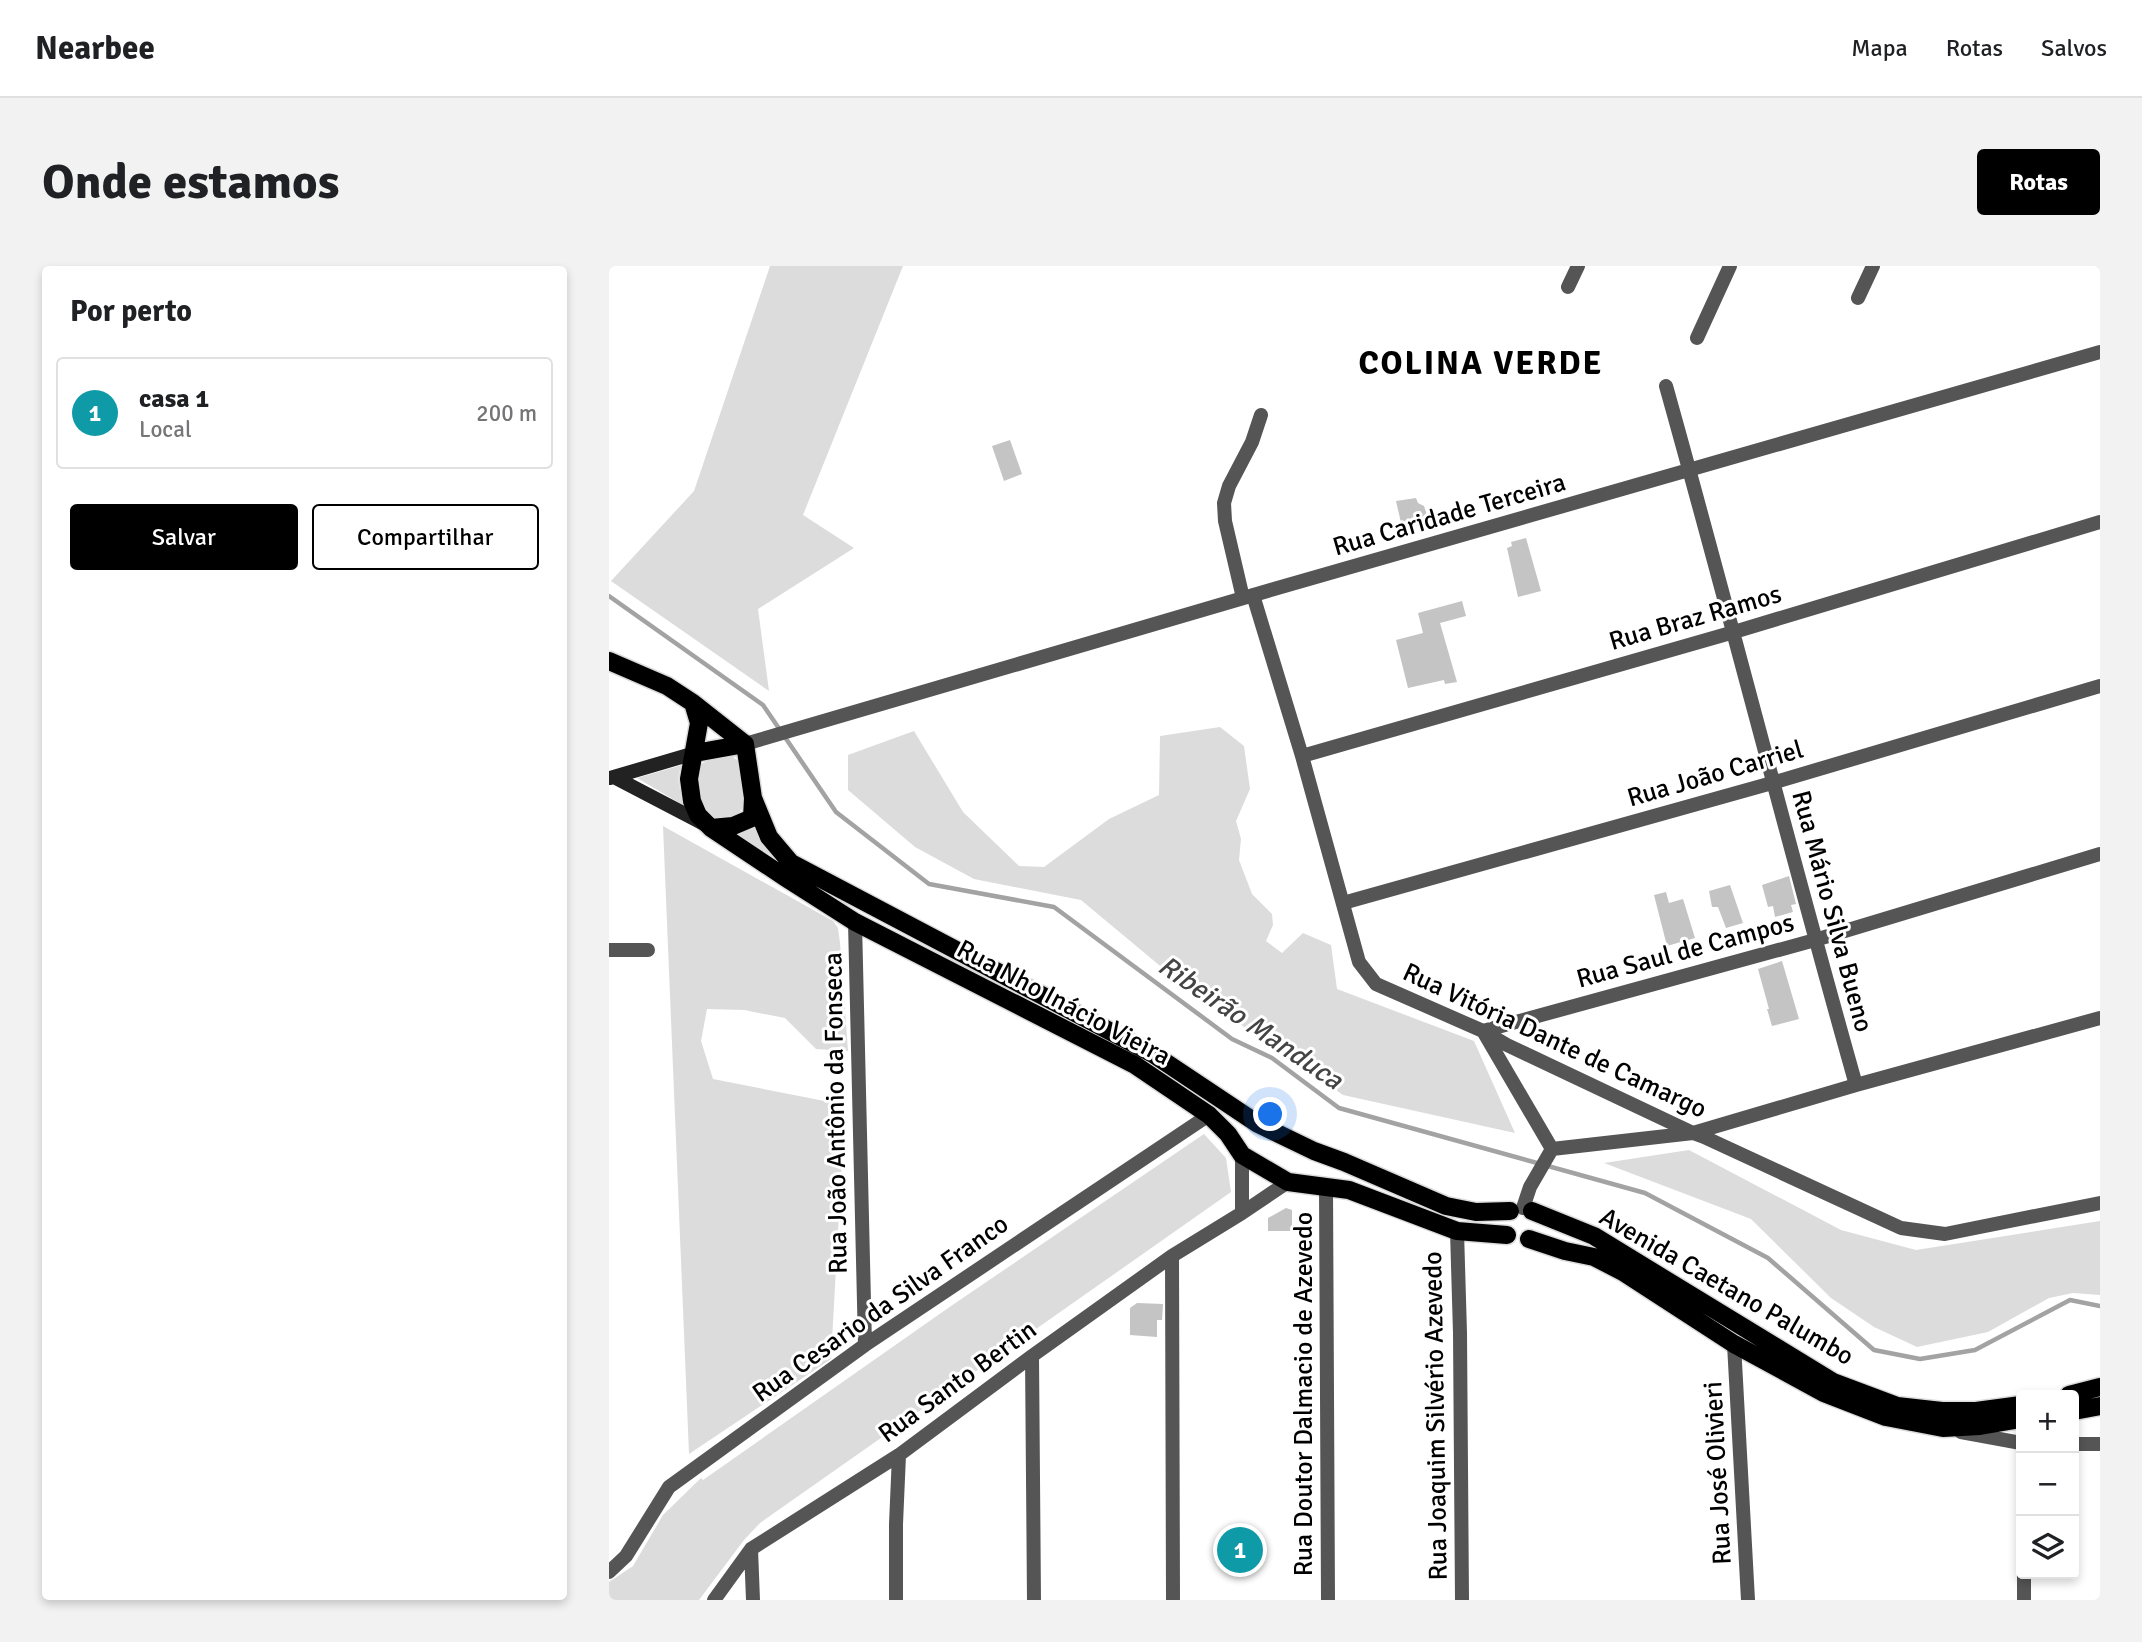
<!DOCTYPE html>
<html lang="pt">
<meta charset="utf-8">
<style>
:root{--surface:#fff;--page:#f2f2f2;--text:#202124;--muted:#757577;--line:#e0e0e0;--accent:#000}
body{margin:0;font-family:Signika,sans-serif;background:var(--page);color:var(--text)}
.controls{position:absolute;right:21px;bottom:21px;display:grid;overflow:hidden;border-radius:7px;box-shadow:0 4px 10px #0003}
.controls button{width:63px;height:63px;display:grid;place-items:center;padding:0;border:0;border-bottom:2px solid var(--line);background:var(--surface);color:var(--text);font:35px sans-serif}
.you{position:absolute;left:662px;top:849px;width:24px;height:24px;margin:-18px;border:5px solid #fff;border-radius:50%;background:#1a73e8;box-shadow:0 0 0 10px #1a73e833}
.badge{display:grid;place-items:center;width:46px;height:46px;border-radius:50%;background:var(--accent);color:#fff;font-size:23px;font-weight:700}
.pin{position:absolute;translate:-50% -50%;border:4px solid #fff;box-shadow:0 2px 7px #0006}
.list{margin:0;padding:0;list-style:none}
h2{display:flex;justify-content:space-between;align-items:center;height:91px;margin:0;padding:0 28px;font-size:30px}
h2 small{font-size:23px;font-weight:400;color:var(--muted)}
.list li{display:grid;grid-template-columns:46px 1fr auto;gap:21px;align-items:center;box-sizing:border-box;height:112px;margin:0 14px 14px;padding:0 14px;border:2px solid var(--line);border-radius:7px}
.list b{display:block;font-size:26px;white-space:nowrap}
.list p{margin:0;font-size:23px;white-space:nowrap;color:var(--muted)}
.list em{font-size:23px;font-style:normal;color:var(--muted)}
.actions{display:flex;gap:14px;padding:21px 28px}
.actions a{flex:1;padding:16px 0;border:2px solid var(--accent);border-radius:7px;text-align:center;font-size:24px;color:var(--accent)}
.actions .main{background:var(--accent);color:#fff}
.icon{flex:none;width:38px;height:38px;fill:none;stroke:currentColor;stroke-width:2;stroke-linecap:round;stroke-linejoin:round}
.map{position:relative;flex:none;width:1491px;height:1334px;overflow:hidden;border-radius:7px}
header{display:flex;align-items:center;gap:42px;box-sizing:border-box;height:98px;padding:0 35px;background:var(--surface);border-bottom:2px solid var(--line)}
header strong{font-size:33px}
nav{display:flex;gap:38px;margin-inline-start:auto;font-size:24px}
.intro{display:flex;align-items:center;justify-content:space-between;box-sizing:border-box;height:168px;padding:0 42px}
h1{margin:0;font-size:49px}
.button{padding:18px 32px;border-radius:7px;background:var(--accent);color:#fff;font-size:24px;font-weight:700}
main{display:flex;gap:42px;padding:0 42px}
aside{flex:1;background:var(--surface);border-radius:7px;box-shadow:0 4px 10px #0003}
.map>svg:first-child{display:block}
.green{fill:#dcdcdc}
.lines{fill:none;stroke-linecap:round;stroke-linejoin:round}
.stream{stroke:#a3a3a3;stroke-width:4.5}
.building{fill:#c4c4c4}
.primary-casing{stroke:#dbdbdb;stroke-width:21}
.minor{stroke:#555;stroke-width:14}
.secondary{stroke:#222;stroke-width:14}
.primary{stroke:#000;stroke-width:18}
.labels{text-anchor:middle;stroke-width:6;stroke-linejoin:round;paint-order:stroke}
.street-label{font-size:26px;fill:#000;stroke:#fff}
.water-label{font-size:28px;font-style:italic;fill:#444;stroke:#fff}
.district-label{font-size:33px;font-weight:bold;letter-spacing:2px;fill:#000;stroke:#fff}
</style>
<header>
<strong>Nearbee</strong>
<nav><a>Mapa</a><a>Rotas</a><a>Salvos</a></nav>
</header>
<div class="intro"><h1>Onde estamos</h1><a class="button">Rotas</a></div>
<main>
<aside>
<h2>Por perto<small></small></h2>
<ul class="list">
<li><span class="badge" style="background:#0f9aa8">1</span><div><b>casa 1</b><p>Local</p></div><em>200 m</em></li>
</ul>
<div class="actions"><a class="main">Salvar</a><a>Compartilhar</a></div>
</aside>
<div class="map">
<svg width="1491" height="1334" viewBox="0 0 1491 1334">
<rect width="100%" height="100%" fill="#fff"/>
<!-- green -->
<path class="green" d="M161 0H294L194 249 245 282 149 343 160 425 2 315 85 225Z
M611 461 635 480 641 523 627 555 632 573 630 594 643 628 663 648 664 659 657 675 673 687 694 667 722 679 728 723 865 775 906 867 734 829 574 719 472 634 365 613 306 581 239 524V489L305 465 354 546 410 600 435 601 500 553 550 529 551 470Z
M123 490 129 495 138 535C122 565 96 558 88 526 86 518 91 507 92 498L106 491Z
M73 499C65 514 72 528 79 542L28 512Z
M146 558 162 589 124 568 139 565Z
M54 560 224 655 229 662 231 677 239 785 207 783 176 752 135 744 98 743 92 775 104 813 236 839 222 1093 80 1188Z
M595 868 617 892 622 926 151 1257 135 1274 90 1334H0V1316L24 1300 54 1249 92 1212 94 1214 342 1040Z
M1080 884 1232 964 1307 984 1491 955V1029L1464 1027 1440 1032 1379 1066 1308 1081 1265 1061 1222 1032 1142 953 995 897Z"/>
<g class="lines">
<!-- stream -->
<path class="stream" d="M0 330 154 439 227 546 320 618 445 641 623 773 663 792 730 842 1036 927 1159 992 1265 1084 1311 1093 1366 1084 1461 1034 1491 1040"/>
</g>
<!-- building -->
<path class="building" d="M401 174 413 208 395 215 383 180Z
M807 232 809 237 815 240 820 255 793 261 787 235Z
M917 272 932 325 909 331 898 282 903 280 902 276Z
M853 335 857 350 831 357 848 416 836 418 835 414 799 422 787 374 814 367 809 347Z
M1180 610 1187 638 1182 639 1184 646 1166 651 1164 640 1159 641 1153 619Z
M1121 619 1134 657 1117 662 1109 641H1103L1100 625Z
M1057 626 1060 637 1074 633 1086 672 1058 680 1045 629Z
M1173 695 1190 753 1163 760 1158 743H1160L1149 703Z
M677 942 683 944V965H659V952Z
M528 1037 554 1038 553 1054H548V1071L521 1069V1042Z"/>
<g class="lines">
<defs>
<path id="primary" d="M0 395 58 420 84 437 136 478 144 532 160 571 182 597 544 788 649 858 705 885 735 896 837 940 867 946 901 945
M84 437 90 457 80 513 83 535 89 549 102 562 177 612 246 656 526 799 600 849 619 868 633 889 679 916 740 924 848 965 898 969
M86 487 136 478
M102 562 124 560 143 552 144 532
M923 945 985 970 1224 1116 1288 1140 1333 1145H1367L1412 1139
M920 973 956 985 985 991 1014 1006 1125 1078 1215 1127 1277 1151 1334 1162 1371 1160 1412 1153
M1460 1129 1491 1121
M1465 1145 1491 1140"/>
</defs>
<!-- primary casing -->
<use href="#primary" class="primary-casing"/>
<!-- minor -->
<path class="minor" d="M959 21 969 0
M1249 32 1264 0
M1088 72 1121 0
M1057 120C1122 352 1181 586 1247 819
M644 329 693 490 750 696 767 718 874 765 898 779 1084 867 1095 871 1292 962 1336 968 1491 937
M634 332 616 255 615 237 620 220 643 176 652 149
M136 478 665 323 1491 86
M693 490 1125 366 1491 256
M734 637 1163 517 1491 420
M246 656 256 1079
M0 684H39
M943 883 874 765 1206 674 1491 588
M943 883 1084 867 1247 819 1491 752
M717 921 719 1334
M914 942 921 921 943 883
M633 947V889
M848 965 851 1067 853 1334
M563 990 564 1334
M1125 1078 1139 1334
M423 1090 425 1334
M1352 1166 1412 1177
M1465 1178H1491
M142 1283 144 1334
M0 1306 17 1290 60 1221 256 1079 600 849
M1415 1308V1334
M105 1334 142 1283 290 1189 423 1090 563 990 633 947 679 916
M287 1334V1258L290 1189"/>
<!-- secondary -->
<path class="secondary" d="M5 511 97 559
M1 512 86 487"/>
<!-- primary -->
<use href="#primary" class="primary"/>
</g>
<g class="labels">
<!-- street labels -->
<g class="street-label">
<text transform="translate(840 248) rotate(-16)" y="9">Rua Caridade Terceira</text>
<text transform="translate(1086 351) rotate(-16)" y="9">Rua Braz Ramos</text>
<text transform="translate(1106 507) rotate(-16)" y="9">Rua João Carriel</text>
<text transform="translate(1224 645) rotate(75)" y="9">Rua Mário Silva Bueno</text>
<text transform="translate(1076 684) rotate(-15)" y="9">Rua Saul de Campos</text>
<text transform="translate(455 736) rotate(28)" y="9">Rua Nho Inácio Vieira</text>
<text transform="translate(946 774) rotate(25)" y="9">Rua Vitória Dante de Camargo</text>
<text transform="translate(226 847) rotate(-91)" y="9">Rua João Antônio da Fonseca</text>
<text transform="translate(1118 1020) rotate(30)" y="9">Avenida Caetano Palumbo</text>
<text transform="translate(271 1042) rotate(-35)" y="9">Rua Cesario da Silva Franco</text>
<text transform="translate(348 1115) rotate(-36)" y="9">Rua Santo Bertin</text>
<text transform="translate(694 1128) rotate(-90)" y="9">Rua Doutor Dalmacio de Azevedo</text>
<text transform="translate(826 1150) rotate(-91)" y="9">Rua Joaquim Silvério Azevedo</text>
<text transform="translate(1108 1207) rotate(-93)" y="9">Rua José Olivieri</text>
</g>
<!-- water labels -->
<g class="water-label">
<text transform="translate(642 756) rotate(34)" y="10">Ribeirão Manduca</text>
</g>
<!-- district labels -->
<g class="district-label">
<text x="872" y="108">COLINA VERDE</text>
</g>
</g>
</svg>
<div class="controls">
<button>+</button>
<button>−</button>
<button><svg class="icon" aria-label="layers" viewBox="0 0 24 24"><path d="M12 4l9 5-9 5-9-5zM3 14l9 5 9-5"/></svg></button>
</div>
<div class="you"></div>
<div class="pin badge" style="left:631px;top:1284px;background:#0f9aa8">1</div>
</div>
</main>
